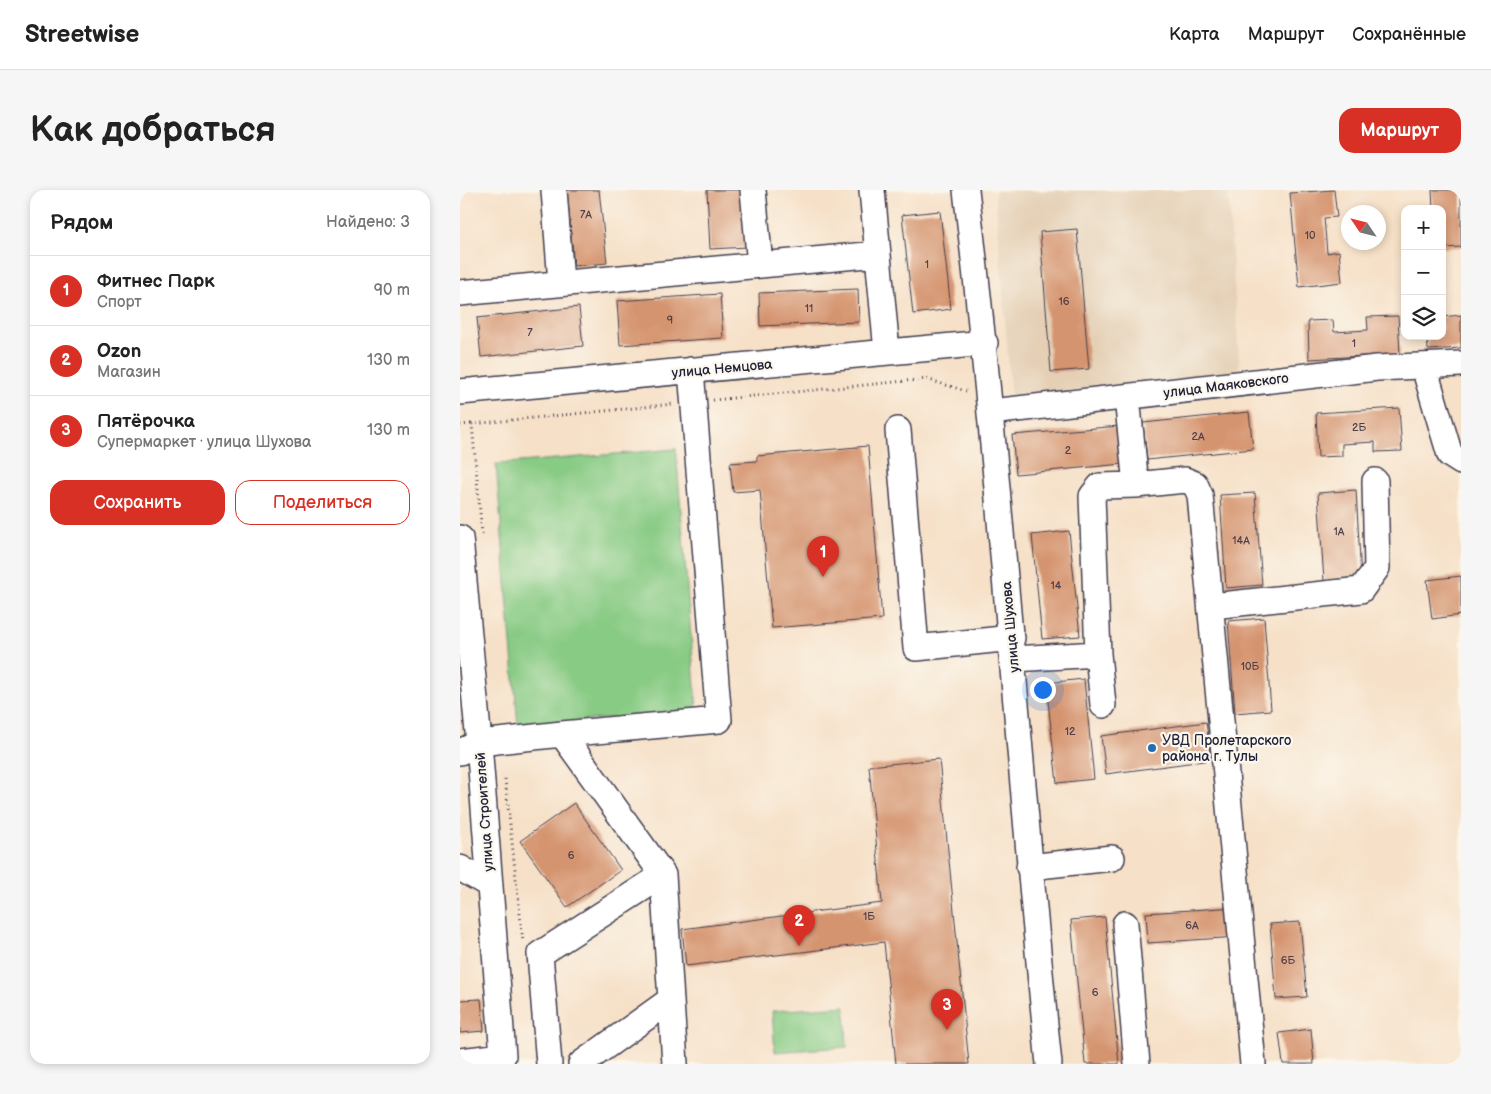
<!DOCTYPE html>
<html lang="ru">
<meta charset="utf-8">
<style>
:root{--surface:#fff;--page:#f6f6f6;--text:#222;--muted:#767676;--line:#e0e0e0;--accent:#d93025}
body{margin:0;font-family:"Balsamiq Sans",sans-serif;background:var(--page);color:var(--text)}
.controls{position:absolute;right:15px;top:15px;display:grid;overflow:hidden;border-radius:10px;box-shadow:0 2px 8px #0003}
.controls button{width:45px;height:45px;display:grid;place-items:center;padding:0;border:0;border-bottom:1px solid var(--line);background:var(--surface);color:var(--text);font:25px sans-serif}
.compass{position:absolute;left:881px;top:15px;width:45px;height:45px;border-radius:50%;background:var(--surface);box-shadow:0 2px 8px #0003;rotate:305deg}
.you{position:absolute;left:582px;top:499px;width:18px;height:18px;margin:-12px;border:4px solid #fff;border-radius:50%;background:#1a73e8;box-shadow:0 0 0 8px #1a73e833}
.badge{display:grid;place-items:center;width:32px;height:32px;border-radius:50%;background:var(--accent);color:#fff;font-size:16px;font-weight:700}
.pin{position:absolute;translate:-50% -41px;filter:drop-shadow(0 1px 2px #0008)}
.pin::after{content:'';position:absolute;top:26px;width:18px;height:15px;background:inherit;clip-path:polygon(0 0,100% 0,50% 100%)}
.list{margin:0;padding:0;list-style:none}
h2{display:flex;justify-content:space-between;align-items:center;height:65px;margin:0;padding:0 20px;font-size:21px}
h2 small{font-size:16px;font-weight:400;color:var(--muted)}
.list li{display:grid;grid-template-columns:32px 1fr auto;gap:15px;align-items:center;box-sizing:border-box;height:70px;padding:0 20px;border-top:1px solid var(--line)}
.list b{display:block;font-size:19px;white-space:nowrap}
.list p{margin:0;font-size:16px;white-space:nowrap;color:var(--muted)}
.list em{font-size:16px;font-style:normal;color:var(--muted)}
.actions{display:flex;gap:10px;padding:15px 20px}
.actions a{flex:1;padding:11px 0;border:1px solid var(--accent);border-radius:15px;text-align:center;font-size:18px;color:var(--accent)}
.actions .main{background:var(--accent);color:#fff}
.icon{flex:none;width:28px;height:28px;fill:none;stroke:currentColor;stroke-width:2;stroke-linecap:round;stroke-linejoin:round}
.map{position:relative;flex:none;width:1001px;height:874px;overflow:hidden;border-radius:15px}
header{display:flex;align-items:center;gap:30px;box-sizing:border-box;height:70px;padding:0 25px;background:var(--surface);border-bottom:1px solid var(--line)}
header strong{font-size:24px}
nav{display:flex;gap:28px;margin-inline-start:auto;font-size:18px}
.intro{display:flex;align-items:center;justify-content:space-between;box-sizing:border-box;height:120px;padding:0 30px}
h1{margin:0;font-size:35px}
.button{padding:12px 22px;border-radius:15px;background:var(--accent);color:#fff;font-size:18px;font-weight:700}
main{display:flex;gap:30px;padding:0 30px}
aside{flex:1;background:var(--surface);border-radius:15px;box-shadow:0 2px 8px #0003}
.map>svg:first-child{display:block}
.built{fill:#e5d0b6}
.grass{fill:#88cb84;stroke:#557660}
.building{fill:#d59470}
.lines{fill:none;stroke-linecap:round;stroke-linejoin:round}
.minor-casing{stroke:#423e50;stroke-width:28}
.path{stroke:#423e50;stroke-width:3;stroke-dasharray:1 4;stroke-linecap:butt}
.minor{stroke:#fff;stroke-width:25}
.poi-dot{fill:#1f6fb2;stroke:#fbf7ec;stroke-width:2}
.labels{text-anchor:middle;stroke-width:4.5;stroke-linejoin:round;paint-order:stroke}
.number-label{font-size:11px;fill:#4f3e48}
.street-label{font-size:14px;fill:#22223b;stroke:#fbf7ec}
.poi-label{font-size:14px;fill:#22223b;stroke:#fbf7ec;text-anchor:start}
</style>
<header>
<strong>Streetwise</strong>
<nav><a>Карта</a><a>Маршрут</a><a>Сохранённые</a></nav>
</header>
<div class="intro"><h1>Как добраться</h1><a class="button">Маршрут</a></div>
<main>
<aside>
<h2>Рядом<small>Найдено: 3</small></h2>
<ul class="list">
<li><span class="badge">1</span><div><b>Фитнес Парк</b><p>Спорт</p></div><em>90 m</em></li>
<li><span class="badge">2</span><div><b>Ozon</b><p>Магазин</p></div><em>130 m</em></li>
<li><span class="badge">3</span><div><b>Пятёрочка</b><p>Супермаркет · улица Шухова</p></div><em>130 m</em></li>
</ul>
<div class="actions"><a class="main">Сохранить</a><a>Поделиться</a></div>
</aside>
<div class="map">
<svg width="1001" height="874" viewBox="0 0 1001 874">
<rect width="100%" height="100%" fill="#fbf7ec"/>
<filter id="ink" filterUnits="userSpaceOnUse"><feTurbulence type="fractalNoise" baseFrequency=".02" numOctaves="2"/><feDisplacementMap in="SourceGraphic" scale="10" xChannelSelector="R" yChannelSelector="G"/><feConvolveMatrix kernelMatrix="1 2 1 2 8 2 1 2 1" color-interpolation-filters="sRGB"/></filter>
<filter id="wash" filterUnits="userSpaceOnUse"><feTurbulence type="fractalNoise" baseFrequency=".0096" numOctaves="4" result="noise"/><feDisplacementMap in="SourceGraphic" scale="20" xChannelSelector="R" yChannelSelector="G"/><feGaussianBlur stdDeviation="1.12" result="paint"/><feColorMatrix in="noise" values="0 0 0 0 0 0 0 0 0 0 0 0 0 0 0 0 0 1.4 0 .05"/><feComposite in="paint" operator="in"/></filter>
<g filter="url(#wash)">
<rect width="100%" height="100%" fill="#f6e0c7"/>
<!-- built -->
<path class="built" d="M768 0 780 184 551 208 535 1Z"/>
<!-- grass -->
<path class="grass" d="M216 259 237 521 58 536 36 274Z
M385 816 387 857 315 862 312 821Z"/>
<g id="blocks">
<!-- building -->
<path class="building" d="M107 0H139L147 73 114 76Z
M247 0H286L288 57 250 59Z
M874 0 877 27 864 28 867 63 879 61 882 92 839 97 830 3Z
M972 0H1001V57L982 58V19H973Z
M480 21 491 119 453 124 442 25Z
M617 39 629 179 591 182 580 42Z
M398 99 399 132 300 136 299 103Z
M260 104 263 148 160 155 157 111Z
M119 117 123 156 21 167 17 128Z
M1001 125V158L968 160 967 146H982V127Z
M938 126 940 164 849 169 848 131 873 130 874 142 908 140 907 127Z
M939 218 942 261 915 262V252L882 254V266L858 267 856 223Z
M789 222 793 259 687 270 683 233Z
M660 236 663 274 556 284 552 245Z
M408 256 422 429 312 438 300 300 273 302 270 273 297 271V266Z
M896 300 901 388 864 391 858 303Z
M795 303 802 395 766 398 760 305Z
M609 341 620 446 582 449 572 345Z
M1001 386V425L972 429 967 390Z
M804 428 811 520 775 523 768 431Z
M624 489 634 589 597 593 586 493Z
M746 532 751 570 646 584 641 546Z
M479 569 509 874H436L424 752 226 776 222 739 422 713 409 576Z
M114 613 161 680 107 717 60 651Z
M776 717 778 747 688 753 686 723Z
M645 727 659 874H625L611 730Z
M840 732 847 807 816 809 810 734Z
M21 809 24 841 0 843V810Z
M851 839 854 874H823L819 843Z"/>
</g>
</g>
<g filter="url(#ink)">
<use href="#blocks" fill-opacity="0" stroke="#423e50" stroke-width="1"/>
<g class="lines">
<defs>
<path id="minor" d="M94 0 101 93
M293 0 300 75
M412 0 427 162
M506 0C541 291 559 583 589 874
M0 103 418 64
M964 177 990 265 1001 272
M0 202 525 153
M667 207 676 295 725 290 735 294 740 305 793 874
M531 222 917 178 1001 174
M438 240 456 458 552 448
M0 348 19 553 43 866 0 871
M752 416 901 400 917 378 915 291
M554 469 638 464
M643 515 638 464 632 306 640 296 676 295
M102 544 259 530 231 180
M0 562 19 553 102 544 203 685 215 874
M569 677 652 668
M0 678 30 695
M665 734 677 874
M89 874 80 764 203 685
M121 874 209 811"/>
</defs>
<!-- minor casing -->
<use href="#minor" class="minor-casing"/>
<!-- path -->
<path class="path" d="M253 210 466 189 506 201
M0 235 12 234
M22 344 12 234 214 214
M45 589 63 752"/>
<!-- minor -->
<use href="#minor" class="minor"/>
</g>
</g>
<!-- markers -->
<circle class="poi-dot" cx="692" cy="558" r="5"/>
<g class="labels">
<!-- number labels -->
<g class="number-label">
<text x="126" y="28">7А</text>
<text x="850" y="49">10</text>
<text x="467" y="78">1</text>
<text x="604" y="115">16</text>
<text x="349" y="122">11</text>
<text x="210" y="134">9</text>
<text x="70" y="146">7</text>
<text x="894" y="157">1</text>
<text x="899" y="241">2Б</text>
<text x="738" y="250">2А</text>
<text x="608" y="264">2</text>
<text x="879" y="345">1А</text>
<text x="781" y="354">14А</text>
<text x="596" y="399">14</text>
<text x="790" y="480">10Б</text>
<text x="610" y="545">12</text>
<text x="111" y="669">6</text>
<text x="409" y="730">1Б</text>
<text x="732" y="739">6А</text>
<text x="828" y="774">6Б</text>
<text x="635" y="806">6</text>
</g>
<!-- street labels -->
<g class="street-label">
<text transform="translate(262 178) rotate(-5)" y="5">улица Немцова</text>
<text transform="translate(766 195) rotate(-7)" y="5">улица Маяковского</text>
<text transform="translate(550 437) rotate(-95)" y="5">улица Шухова</text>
<text transform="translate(24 622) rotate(-94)" y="5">улица Строителей</text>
</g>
<!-- poi labels -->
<g class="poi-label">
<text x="702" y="555">УВД Пролетарского<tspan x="702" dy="16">района г. Тулы</tspan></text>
</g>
</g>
</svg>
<div class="controls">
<button>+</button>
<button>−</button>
<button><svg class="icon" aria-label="layers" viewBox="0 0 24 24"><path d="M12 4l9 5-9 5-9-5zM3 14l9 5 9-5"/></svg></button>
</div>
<svg class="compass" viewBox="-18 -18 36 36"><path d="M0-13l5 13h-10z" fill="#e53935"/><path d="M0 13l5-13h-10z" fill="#767676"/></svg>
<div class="you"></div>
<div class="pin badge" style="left:363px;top:387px">1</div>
<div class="pin badge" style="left:339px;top:756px">2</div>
<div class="pin badge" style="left:487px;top:840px">3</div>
</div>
</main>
